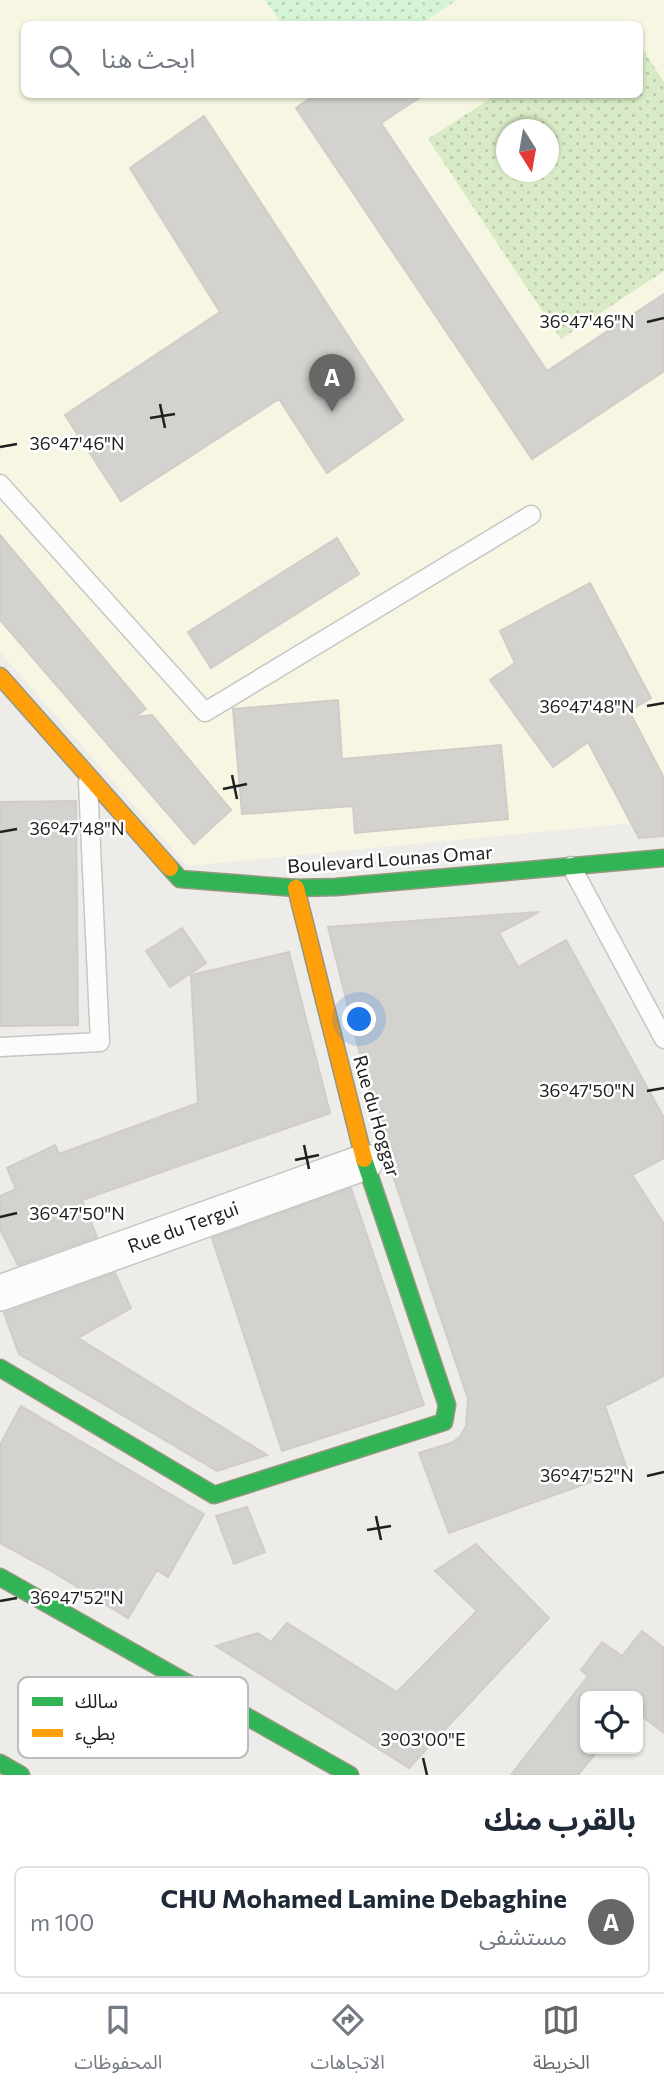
<!DOCTYPE html>
<html lang="ar">
<meta charset="utf-8">
<style>
:root{--surface:#fff;--page:#f2f2f3;--text:#1f2937;--muted:#747a83;--line:#e0e1e3;--accent:#676765}
body{margin:0;font-family:Commissioner,"Noto Sans Arabic",sans-serif;background:var(--page);color:var(--text);direction:rtl}
.controls{position:absolute;right:21px;bottom:21px;display:grid;overflow:hidden;border-radius:10px;box-shadow:0 2px 5px #0004}
.controls button{width:63px;height:63px;display:grid;place-items:center;padding:0;border:0;border-bottom:2px solid var(--line);background:var(--surface);color:var(--text);font:35px sans-serif}
.compass{position:absolute;left:496px;top:119px;width:63px;height:63px;border-radius:50%;background:var(--surface);box-shadow:0 2px 5px #0004;rotate:169deg}
.you{position:absolute;left:360px;top:1020px;width:24px;height:24px;margin:-18px;border:5px solid #fff;border-radius:50%;background:#1a73e8;box-shadow:0 0 0 10px #1a73e833}
.badge{display:grid;place-items:center;width:46px;height:46px;border-radius:50%;background:var(--accent);color:#fff;font-size:23px;font-weight:700}
.pin{position:absolute;translate:-50% -58px;filter:drop-shadow(0 2px 4px #0008)}
.pin::after{content:'';position:absolute;top:37px;width:24px;height:21px;background:inherit;clip-path:polygon(0 0,100% 0,50% 100%)}
.list{margin:0;padding:0;list-style:none}
h2{display:flex;justify-content:space-between;align-items:center;height:91px;margin:0;padding:0 28px;font-size:30px}
h2 small{font-size:23px;font-weight:400;color:var(--muted)}
.list li{display:grid;grid-template-columns:46px 1fr auto;gap:21px;align-items:center;box-sizing:border-box;height:112px;margin:0 14px 14px;padding:0 14px;border:2px solid var(--line);border-radius:10px}
.list b{display:block;font-size:26px;white-space:nowrap}
.list p{margin:0;font-size:23px;white-space:nowrap;color:var(--muted)}
.list em{font-size:23px;font-style:normal;color:var(--muted)}
.icon{flex:none;width:38px;height:38px;fill:none;stroke:currentColor;stroke-width:2;stroke-linecap:round;stroke-linejoin:round}
.map{position:relative;flex:none;width:664px;height:1775px;overflow:hidden;direction:ltr}
.search{position:absolute;background:var(--surface);box-shadow:0 2px 5px #0004;left:21px;right:21px;top:21px;height:77px;display:flex;align-items:center;gap:18px;box-sizing:border-box;padding:0 24px;border-radius:10px;color:var(--muted);font-size:26px}
.sheet{height:217px;background:var(--surface)}
nav{display:flex;justify-content:space-around;align-items:center;box-sizing:border-box;height:98px;border-top:2px solid var(--line);background:var(--surface);font-size:19px;color:var(--muted)}
nav a{display:grid;justify-items:center;gap:4px}
nav .on{color:var(--accent)}
.map>svg:first-child{display:block}
.education{fill:#f6f6e3;fill-rule:evenodd}
.park{fill:url(#park-dots)}
.garden{fill:url(#garden-dots);fill-rule:evenodd}
.building{fill:#d4d2cf;stroke:#d0cdc9;stroke-width:2}
.lines{fill:none;stroke-linecap:round;stroke-linejoin:round}
.lane-casing{stroke:#c6c6c4;stroke-width:21}
.street-casing{stroke:#c6c6c4;stroke-width:38}
.fast-casing{stroke:#95987f;stroke-width:19}
.slow-casing{stroke:#95987f;stroke-width:19}
.lane{stroke:#fcfcfc;stroke-width:18}
.street{stroke:#fcfcfc;stroke-width:35}
.fast{stroke:#30b455;stroke-width:16}
.slow{stroke:#ff9f0a;stroke-width:16}
.ticks{fill:none;stroke:#1f1f1f;stroke-width:2.5}
.labels{text-anchor:middle;stroke-width:5;stroke-linejoin:round;paint-order:stroke}
.street-label{font-size:19px;fill:#1f1f1f;stroke:#fff}
.key{fill:#fff;stroke:#bcbcbc;stroke-width:2}
.key-label{font-size:19px;fill:#1f1f1f}
.ticks-label{font-size:18px;text-anchor:middle;fill:#1f1f1f;stroke:#fff;stroke-width:5;stroke-linejoin:round;paint-order:stroke}
</style>
<div class="map">
<svg width="664" height="1775" viewBox="0 0 664 1775">
<defs>
<pattern id="park-dots" width="8" height="8" patternUnits="userSpaceOnUse" patternTransform="scale(1.75)"><rect width="8" height="8" fill="#d5f4d6"/><path d="M2 2h.1M6 6h.1" fill="none" stroke="#b6d1b7" stroke-width="1.8" stroke-linecap="round"/></pattern>
<pattern id="garden-dots" width="8" height="8" patternUnits="userSpaceOnUse" patternTransform="scale(1.75)"><rect width="8" height="8" fill="#d9ebc6"/><path d="M2 2h.1M6 6h.1" fill="none" stroke="#bac9aa" stroke-width="1.8" stroke-linecap="round"/></pattern>
</defs>
<rect width="100%" height="100%" fill="#edece8"/>
<!-- education -->
<path class="education" d="M0 0H664V820L187 866 0 652ZM24 24H640V94H24ZM506 130H548V172H506Z"/>
<!-- park -->
<path class="park" d="M265 0H457L421 24H282Z"/>
<!-- garden -->
<path class="garden" d="M640 45 664 82V271L561 339 428 139 496 95 640 94ZM506 130H548V172H506Z"/>
<!-- building -->
<path class="building" d="M316 94H425L381 123 547 371 664 294V371L532 459 296 108Z
M204 116 403 420 327 473 279 399 121 501 65 415 220 312 130 168Z
M0 535 146 709 134 717 152 715 231 810 194 844 0 620Z
M337 538 359 574 211 668 188 632Z
M590 583 651 698 629 711 664 778V836L639 838 588 742 553 767 490 680 515 663 500 631Z
M338 700 342 759 501 745 508 819 355 833 353 806 242 814 233 709Z
M76 801 78 1025 0 1026V802Z
M539 912 499 933 518 967 566 940 664 1118V1158L632 1175 664 1224V1376L605 1406 627 1469 449 1533 419 1453 451 1443 460 1437 466 1426 468 1399 391 1170 399 1167 374 1097 371 1098 328 927Z
M182 928 206 963 170 987 146 951Z
M289 952 330 1113 82 1200 97 1237 18 1265 0 1229V1196L16 1189 7 1168 55 1145 59 1154 198 1103 191 975Z
M351 1188 424 1405 282 1451 212 1238Z
M115 1273 131 1308 78 1338 267 1455 217 1471 19 1354 4 1313Z
M21 1406 204 1514 168 1577 157 1570 128 1618 48 1569 0 1543V1445Z
M247 1507 265 1552 234 1564 216 1516Z
M476 1544 549 1618 409 1768 216 1646 258 1633 271 1642 287 1623 397 1692 477 1611 435 1571Z
M642 1631 664 1648V1733L638 1713V1696H585V1749H599L578 1775H511L588 1676 581 1670 602 1642 622 1656Z"/>
<g class="lines">
<defs>
<path id="lane" d="M0 484 205 712 531 515
M571 866 664 1039
M0 1047 100 1042 88 782"/>
<path id="street" d="M0 1293 365 1162"/>
<path id="fast" d="M170 868 180 879 296 888 336 887 664 858
M0 1368 214 1495 444 1422 447 1405 364 1159
M0 1577 350 1775
M0 1763 21 1775"/>
<path id="slow" d="M0 676 170 868
M296 888 364 1159"/>
</defs>
<!-- lane casing -->
<use href="#lane" class="lane-casing"/>
<!-- street casing -->
<use href="#street" class="street-casing"/>
<!-- fast casing -->
<use href="#fast" class="fast-casing"/>
<!-- slow casing -->
<use href="#slow" class="slow-casing"/>
<!-- lane -->
<use href="#lane" class="lane"/>
<!-- street -->
<use href="#street" class="street"/>
<!-- fast -->
<use href="#fast" class="fast"/>
<!-- slow -->
<use href="#slow" class="slow"/>
</g>
<!-- ticks -->
<path class="ticks" d="M647 322 664 318M160 404 165 428M150 418 175 414M0 447 17 444M647 706 664 703M232 775 237 799M223 789 247 784M0 832 17 829M647 1091 664 1088M304 1145 309 1169M295 1160 319 1155M0 1217 17 1213M647 1476 664 1472M376 1516 381 1540M367 1530 391 1526M0 1601 17 1598M423 1758 427 1775"/>
<g class="labels">
<!-- street labels -->
<g class="street-label">
<text transform="translate(390 859) rotate(-4)" y="7">Boulevard Lounas Omar</text>
<text transform="translate(377 1116) rotate(74)" y="7">Rue du Hoggar</text>
<text transform="translate(183 1227) rotate(-20)" y="7">Rue du Tergui</text>
</g>
</g>
<!-- legend -->
<rect x="18" y="1677" width="230" height="81" rx="10" class="key"/>
<rect x="32" y="1697" width="31" height="9" fill="#30b455"/>
<rect x="32" y="1729" width="31" height="8" fill="#ff9f0a"/>
<g class="key-label">
<text x="75" y="1708">سالك</text>
<text x="75" y="1740">بطيء</text>
</g>
<g class="ticks-label">
<text x="587" y="328">36°47'46"N</text>
<text x="77" y="450">36°47'46"N</text>
<text x="587" y="713">36°47'48"N</text>
<text x="77" y="835">36°47'48"N</text>
<text x="587" y="1097">36°47'50"N</text>
<text x="77" y="1220">36°47'50"N</text>
<text x="587" y="1482">36°47'52"N</text>
<text x="77" y="1604">36°47'52"N</text>
<text x="423" y="1746">3°03'00"E</text>
</g>
</svg>
<div class="controls">
<button><svg class="icon" aria-label="locate" viewBox="0 0 24 24"><circle cx="12" cy="12" r="6"/><path d="M12 2v4M12 18v4M2 12h4M18 12h4"/></svg></button>
</div>
<svg class="compass" viewBox="-18 -18 36 36"><path d="M0-13l5 13h-10z" fill="#e53935"/><path d="M0 13l5-13h-10z" fill="#747a83"/></svg>
<div class="you"></div>
<div class="pin badge" style="left:332px;top:412px">A</div>
<div class="search"><svg class="icon" aria-label="search" viewBox="0 0 24 24"><circle cx="10" cy="10" r="6"/><path d="M15 15l6 6"/></svg>ابحث هنا</div>
</div>
<section class="sheet">
<h2>بالقرب منك<small></small></h2>
<ul class="list">
<li><span class="badge">A</span><div><b>CHU Mohamed Lamine Debaghine</b><p>مستشفى</p></div><em>100 m</em></li>
</ul>
</section>
<nav>
<a class="on"><svg class="icon" aria-label="map" viewBox="0 0 24 24"><path d="M3 6l6-2 6 2 6-2v14l-6 2-6-2-6 2zM9 4v14M15 6v14"/></svg>الخريطة</a>
<a><svg class="icon" aria-label="directions" viewBox="0 0 24 24"><path d="M12 3l9 9-9 9-9-9zM9 14v-3h6M13 9l2 2-2 2"/></svg>الاتجاهات</a>
<a><svg class="icon" aria-label="saved" viewBox="0 0 24 24"><path d="M7 4h10v16l-5-4-5 4z"/></svg>المحفوظات</a>
</nav>
